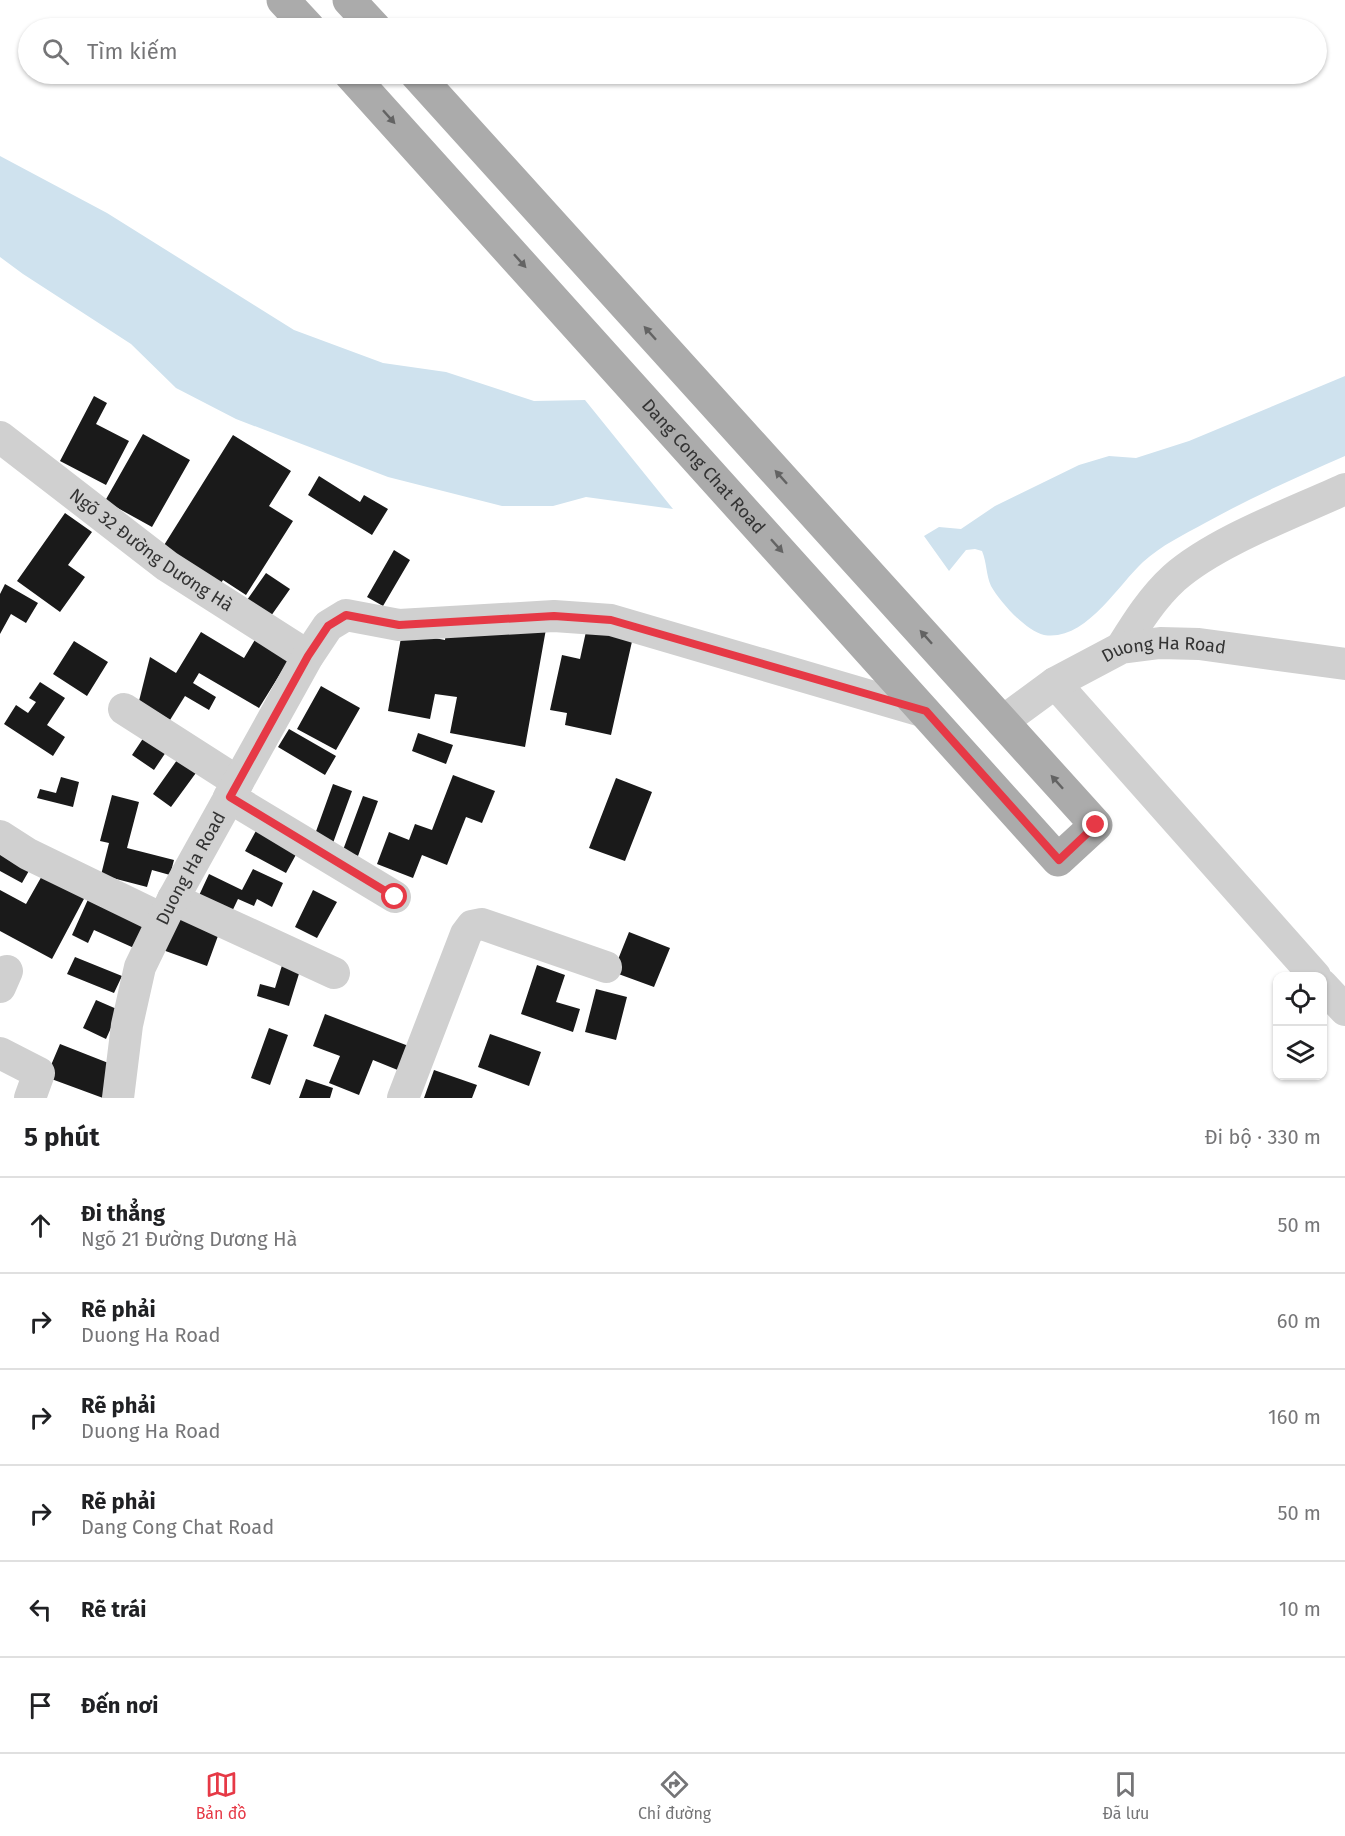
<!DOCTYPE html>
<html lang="vi">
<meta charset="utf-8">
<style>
:root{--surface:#fff;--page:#f6f6f6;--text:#202124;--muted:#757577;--line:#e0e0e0;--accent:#e63946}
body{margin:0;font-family:"Fira Sans",sans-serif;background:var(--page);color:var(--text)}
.controls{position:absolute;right:18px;bottom:18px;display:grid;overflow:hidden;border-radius:12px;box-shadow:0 2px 4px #0004}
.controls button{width:54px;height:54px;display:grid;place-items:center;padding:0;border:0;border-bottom:2px solid var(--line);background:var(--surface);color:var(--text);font:30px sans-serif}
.stop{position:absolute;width:18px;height:18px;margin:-14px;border:4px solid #e63946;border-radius:50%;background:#fff}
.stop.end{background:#e63946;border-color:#fff;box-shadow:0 2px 6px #0008}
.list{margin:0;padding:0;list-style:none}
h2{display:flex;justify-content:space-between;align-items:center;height:78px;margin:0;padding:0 24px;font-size:26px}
h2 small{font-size:20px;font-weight:400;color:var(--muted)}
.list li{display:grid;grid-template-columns:39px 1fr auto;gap:18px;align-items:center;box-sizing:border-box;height:96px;padding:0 24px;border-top:2px solid var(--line)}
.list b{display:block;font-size:22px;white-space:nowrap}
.list p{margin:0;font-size:20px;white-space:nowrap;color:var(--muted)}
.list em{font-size:20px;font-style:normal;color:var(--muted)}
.icon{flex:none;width:33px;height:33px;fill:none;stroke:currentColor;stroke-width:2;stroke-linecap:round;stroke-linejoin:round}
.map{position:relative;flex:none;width:1345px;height:1098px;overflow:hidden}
.search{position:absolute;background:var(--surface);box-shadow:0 2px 4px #0004;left:18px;right:18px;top:18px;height:66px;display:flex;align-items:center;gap:15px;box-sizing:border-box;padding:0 21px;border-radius:33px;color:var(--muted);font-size:22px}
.sheet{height:654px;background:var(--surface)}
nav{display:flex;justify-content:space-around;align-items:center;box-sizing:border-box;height:84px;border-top:2px solid var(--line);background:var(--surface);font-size:16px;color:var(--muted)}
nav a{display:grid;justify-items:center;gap:3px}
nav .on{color:var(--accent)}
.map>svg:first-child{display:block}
.water{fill:#cfe2ee}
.building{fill:#1a1a1a}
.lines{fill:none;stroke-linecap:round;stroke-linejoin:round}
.minor{stroke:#d0d0d0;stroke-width:32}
.major{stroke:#ababab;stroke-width:33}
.oneway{fill:#636363}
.route{stroke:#e63946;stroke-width:8}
.labels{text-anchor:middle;stroke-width:6;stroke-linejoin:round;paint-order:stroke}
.street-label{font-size:18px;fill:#333;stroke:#fff}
</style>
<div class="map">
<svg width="1345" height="1098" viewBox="0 0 1345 1098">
<rect width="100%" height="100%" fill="#fff"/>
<!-- water -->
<path class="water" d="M0 156 107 213 294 330 383 363 446 372 534 401 585 400 673 509 586 497 553 506H502L388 477 236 419 176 388 131 344 23 274 0 257Z
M1345 376V456C1297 477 1250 498 1205 523 1183 535 1162 545 1143 562 1118 585 1085 642 1044 635 1026 631 1000 602 991 586 986 575 987 563 982 551L975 549 966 550 949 571 924 536 939 527 961 529 995 506 1079 465 1109 456 1136 458 1189 441Z"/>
<!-- building -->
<path class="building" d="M94 396 107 403 96 424 129 441 106 485 60 461Z
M143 434 190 460 152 527 105 501Z
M233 435 291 471 269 506 293 521 246 595 223 580 214 594 156 558Z
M319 476 360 502 364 495 388 509 372 535 308 495Z
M65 513 92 532 68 565 85 577 60 612 17 581Z
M394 550 410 560 383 606 367 597Z
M266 573 290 589 266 623 242 607Z
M5 584 38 603 26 623 11 614 0 634V594Z
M587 627 633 637 611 735 565 725 567 713 550 710 562 655 580 659Z
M546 629 525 747 450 733 457 697 435 694 430 719 388 711 402 632 445 640 446 631Z
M201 632 244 658 256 638 290 658 259 708 199 673 193 683 216 697 209 710 185 696 170 720 139 701 150 657 176 673Z
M74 641 108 662 87 696 53 674Z
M40 682 65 698 47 725 65 737 53 756 4 724 16 705 28 713 36 702 29 698Z
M321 686 360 708 336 750 297 729Z
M289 729 336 756 325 775 278 747Z
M148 731 170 746 154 770 132 755Z
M418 733 453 745 446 764 412 751Z
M182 753 201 766 171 807 153 794Z
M453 775 495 791 482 823 466 817 447 865 422 855 413 878 377 864 389 832 409 840 415 824 432 830Z
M61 777 79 782 73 807 37 798 40 789 56 793Z
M616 778 652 792 625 861 589 848Z
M333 784 352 791 333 843 314 837Z
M112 795 139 802 127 848 174 860 170 875 152 870 147 887 101 875 109 843 100 841Z
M363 796 378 801 358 856 343 850Z
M264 816 305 838 286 873 245 851Z
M0 844 34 862 22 883 0 871Z
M253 869 283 883 272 907 257 899 254 906 238 899 228 920 195 904 209 874 242 890Z
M43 874 85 897 52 959 0 931V890L26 904Z
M313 890 337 902 317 938 295 927Z
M90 895 147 921 134 948 94 930 88 943 72 935Z
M175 908 222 925 207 966 160 949Z
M629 932 670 948 654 987 613 972Z
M75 957 122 976 114 993 67 974Z
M284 959 302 964 289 1006 257 996 260 984 275 988Z
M537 965 565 975 556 1002 580 1009 573 1032 521 1014Z
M596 989 627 997 616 1040 585 1032Z
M96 1000 119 1010 106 1039 83 1028Z
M325 1014 419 1050 410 1075 373 1060 359 1095 329 1083 340 1056 313 1046Z
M269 1028 288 1035 270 1085 251 1078Z
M490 1034 541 1052 529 1086 478 1067Z
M60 1044 116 1066 103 1098 46 1077Z
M434 1070 477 1085 472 1098H424Z
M306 1079 333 1088 330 1098H299Z"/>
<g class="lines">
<!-- minor -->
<g class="minor">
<path id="s1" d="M0 437 167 566 308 656"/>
<path d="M1121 648C1136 624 1152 598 1174 578 1216 541 1293 513 1345 489"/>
<path d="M1055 683 1315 976"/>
<path d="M124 709 238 782"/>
<path id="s2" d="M1002 722 1055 683 1121 648 1160 643 1199 644 1345 664"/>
<path d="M229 797 395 897"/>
<path d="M0 836 28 854 162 919"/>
<path d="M173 899 334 973"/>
<path d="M1322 985 1345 1010"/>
<path d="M0 987 7 971"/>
<path d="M0 1053 39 1073 30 1098"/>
<path id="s3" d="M118 1098 127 1025 140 967 173 899 308 656 328 626 346 615 399 625 554 616 611 620 925 712"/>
<path d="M403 1098 466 934 472 926 482 924 606 967"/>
</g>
<!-- major -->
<g class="major">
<path d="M283 0 309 28"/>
<path d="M349 0 375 28"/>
<path id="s4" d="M350 74 1058 860 1096 825 416 74"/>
</g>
</g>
<!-- one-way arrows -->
<defs><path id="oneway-solid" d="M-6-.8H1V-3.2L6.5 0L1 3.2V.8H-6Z" transform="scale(1.5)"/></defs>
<g class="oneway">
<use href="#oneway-solid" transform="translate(389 117) rotate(48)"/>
<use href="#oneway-solid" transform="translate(520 261) rotate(48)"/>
<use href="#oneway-solid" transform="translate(650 333) rotate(-132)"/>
<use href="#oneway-solid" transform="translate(781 477) rotate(-132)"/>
<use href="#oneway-solid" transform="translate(777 546) rotate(48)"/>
<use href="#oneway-solid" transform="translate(926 637) rotate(-132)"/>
<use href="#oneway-solid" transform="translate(1057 782) rotate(-132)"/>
</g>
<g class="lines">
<!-- route -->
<path class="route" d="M395 897 230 797 308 656 328 626 346 615 399 625 554 616 611 620 926 711 1059 860 1096 825"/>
</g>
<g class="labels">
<!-- street labels -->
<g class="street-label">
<text dy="6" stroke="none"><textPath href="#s4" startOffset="528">Dang Cong Chat Road</textPath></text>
<text dy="6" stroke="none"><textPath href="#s1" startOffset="189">Ngõ 32 Đường Dương Hà</textPath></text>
<text dy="6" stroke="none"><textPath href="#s2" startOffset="183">Duong Ha Road</textPath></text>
<text dy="6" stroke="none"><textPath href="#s3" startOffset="244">Duong Ha Road</textPath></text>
</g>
</g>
</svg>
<div class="controls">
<button><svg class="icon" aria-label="locate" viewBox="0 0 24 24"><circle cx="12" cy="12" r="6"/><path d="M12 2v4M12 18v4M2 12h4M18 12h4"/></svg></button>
<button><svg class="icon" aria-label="layers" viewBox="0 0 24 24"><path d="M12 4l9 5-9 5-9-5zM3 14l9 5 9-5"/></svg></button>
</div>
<div class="stop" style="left:395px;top:897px"></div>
<div class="stop end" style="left:1096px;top:825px"></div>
<div class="search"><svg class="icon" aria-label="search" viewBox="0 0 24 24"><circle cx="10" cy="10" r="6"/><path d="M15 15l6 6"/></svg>Tìm kiếm</div>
</div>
<section class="sheet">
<h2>5 phút<small>Đi bộ · 330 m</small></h2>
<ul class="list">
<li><svg class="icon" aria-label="ahead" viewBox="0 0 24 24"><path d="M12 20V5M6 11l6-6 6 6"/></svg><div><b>Đi thẳng</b><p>Ngõ 21 Đường Dương Hà</p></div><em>50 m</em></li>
<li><svg class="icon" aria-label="right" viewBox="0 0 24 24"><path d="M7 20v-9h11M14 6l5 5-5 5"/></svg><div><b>Rẽ phải</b><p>Duong Ha Road</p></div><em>60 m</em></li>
<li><svg class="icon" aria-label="right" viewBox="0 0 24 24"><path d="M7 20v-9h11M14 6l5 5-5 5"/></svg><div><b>Rẽ phải</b><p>Duong Ha Road</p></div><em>160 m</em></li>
<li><svg class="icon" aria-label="right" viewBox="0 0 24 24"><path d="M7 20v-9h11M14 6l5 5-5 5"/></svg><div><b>Rẽ phải</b><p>Dang Cong Chat Road</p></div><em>50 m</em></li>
<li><svg class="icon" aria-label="left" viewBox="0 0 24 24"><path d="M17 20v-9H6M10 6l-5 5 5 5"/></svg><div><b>Rẽ trái</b></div><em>10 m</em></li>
<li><svg class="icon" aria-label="arrive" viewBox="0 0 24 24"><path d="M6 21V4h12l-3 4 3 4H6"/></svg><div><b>Đến nơi</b></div></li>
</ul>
</section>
<nav>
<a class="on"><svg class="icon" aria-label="map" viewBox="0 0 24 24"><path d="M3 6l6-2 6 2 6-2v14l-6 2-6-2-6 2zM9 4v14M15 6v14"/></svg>Bản đồ</a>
<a><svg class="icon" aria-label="directions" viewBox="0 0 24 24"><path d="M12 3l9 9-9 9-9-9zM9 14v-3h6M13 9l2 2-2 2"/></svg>Chỉ đường</a>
<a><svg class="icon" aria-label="saved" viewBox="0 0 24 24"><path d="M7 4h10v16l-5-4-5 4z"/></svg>Đã lưu</a>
</nav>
